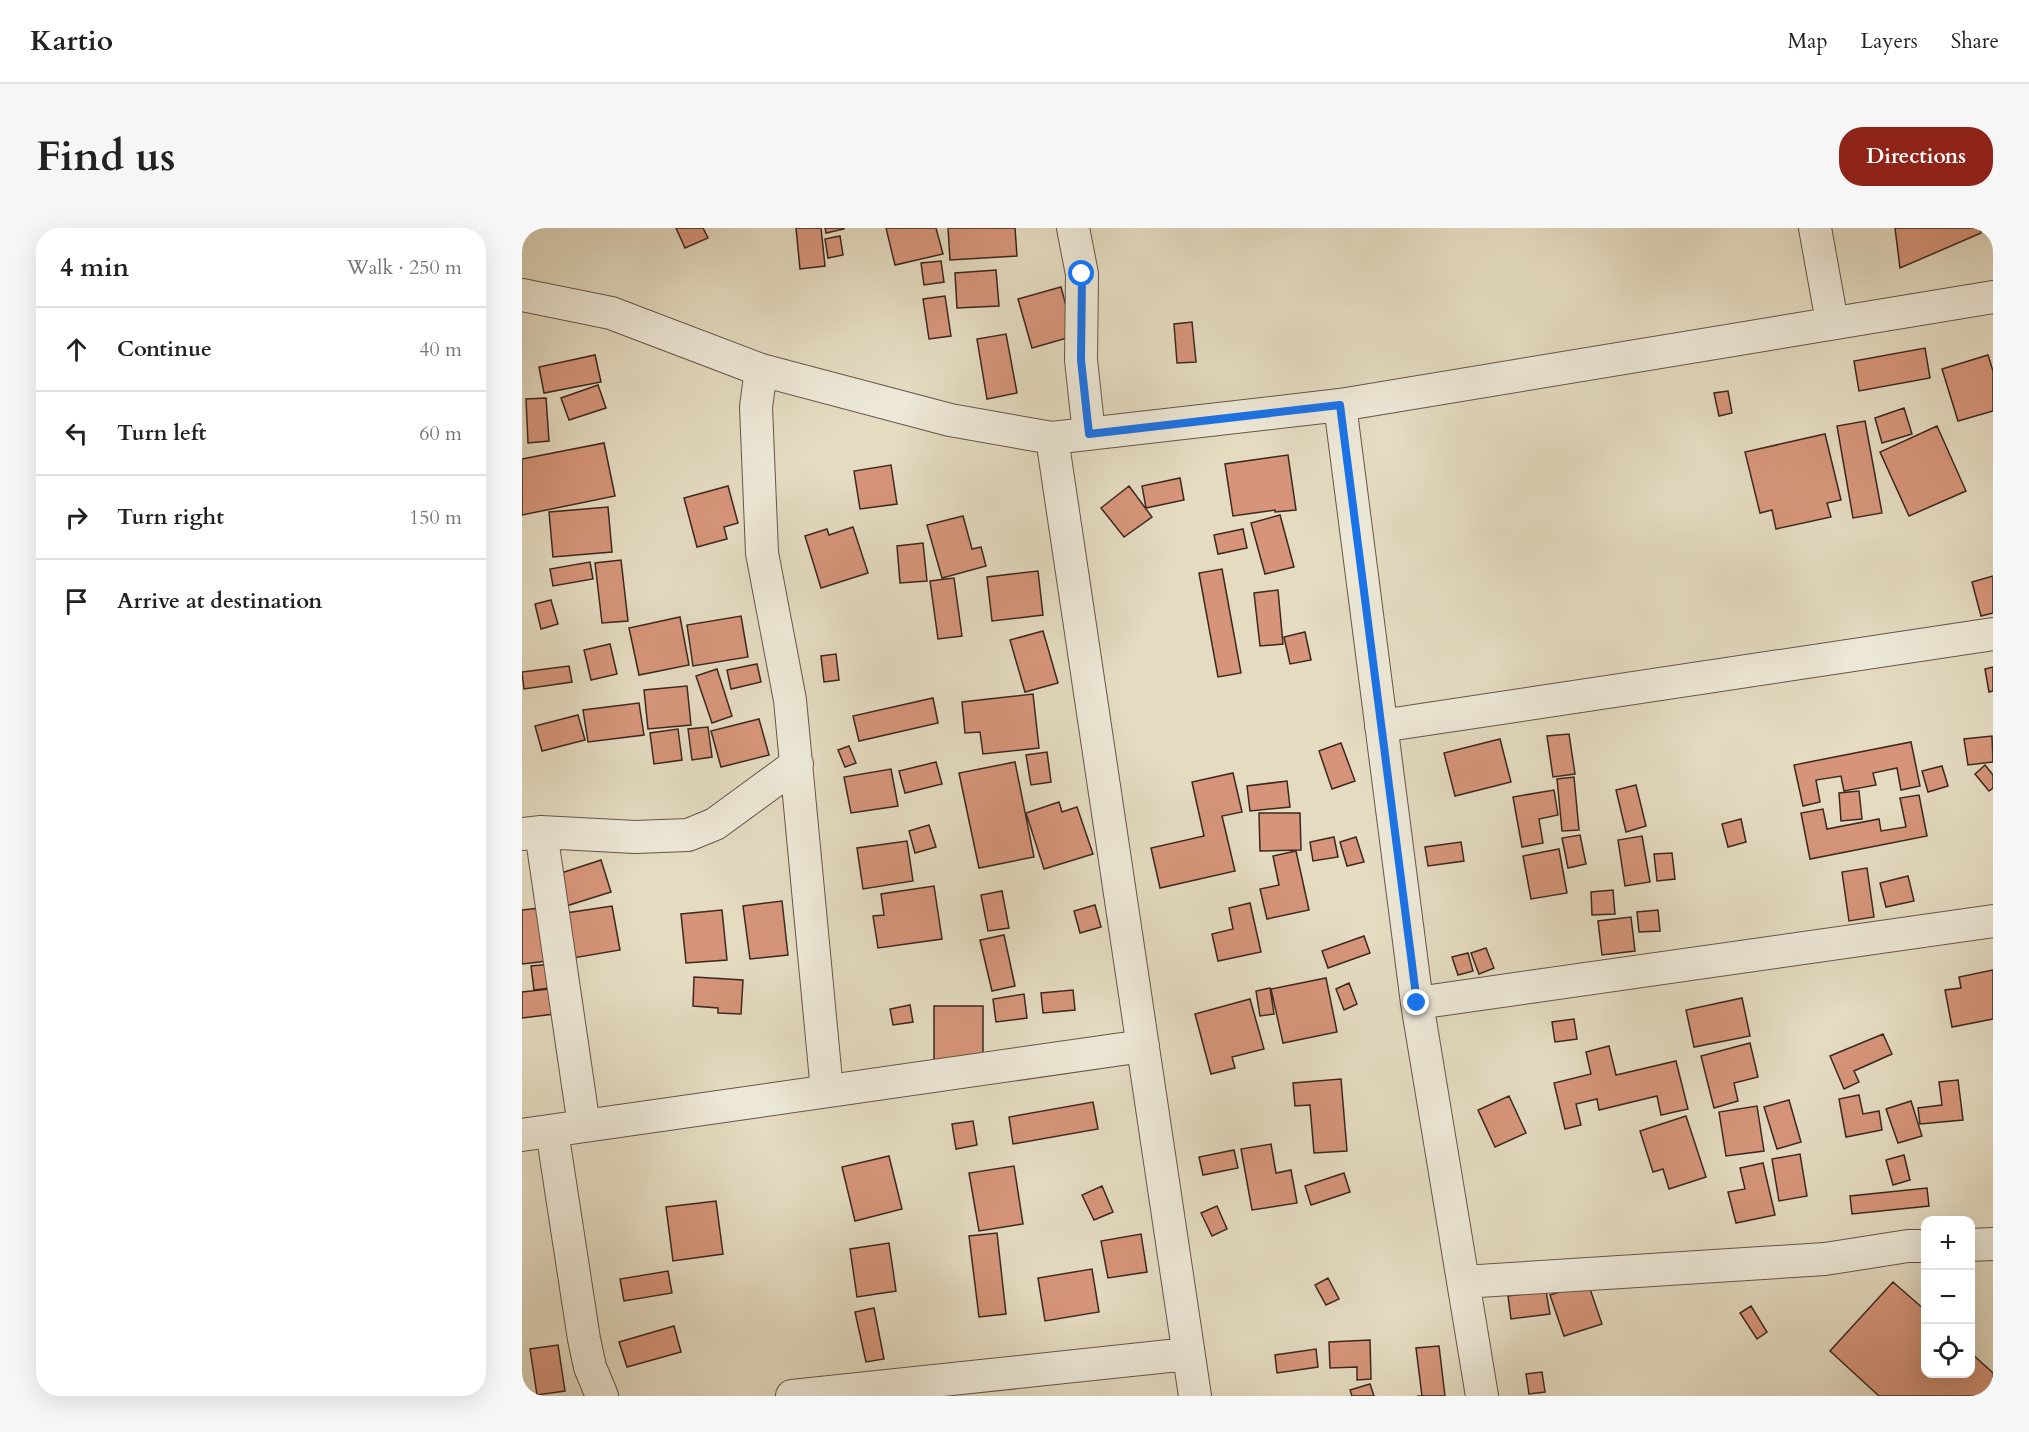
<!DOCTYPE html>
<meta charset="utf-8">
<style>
:root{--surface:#fff;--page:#f6f6f6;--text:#222;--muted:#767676;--line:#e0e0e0;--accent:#8f2418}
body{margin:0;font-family:Cardo,serif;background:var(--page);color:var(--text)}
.controls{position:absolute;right:18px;bottom:18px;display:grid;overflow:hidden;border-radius:12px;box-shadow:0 6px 24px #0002}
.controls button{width:54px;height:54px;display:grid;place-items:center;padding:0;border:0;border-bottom:2px solid var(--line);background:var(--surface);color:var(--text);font:30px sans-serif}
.stop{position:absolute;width:18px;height:18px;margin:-14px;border:4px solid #1a73e8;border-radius:50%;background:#fff}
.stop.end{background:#1a73e8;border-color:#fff;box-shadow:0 2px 6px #0008}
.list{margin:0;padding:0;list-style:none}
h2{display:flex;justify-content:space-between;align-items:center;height:78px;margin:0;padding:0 24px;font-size:26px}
h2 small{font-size:20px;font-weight:400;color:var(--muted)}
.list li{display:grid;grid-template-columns:39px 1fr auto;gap:18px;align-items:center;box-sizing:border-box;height:84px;padding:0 24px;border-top:2px solid var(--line)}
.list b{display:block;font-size:22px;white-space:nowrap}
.list em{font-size:20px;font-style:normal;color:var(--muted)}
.icon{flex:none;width:33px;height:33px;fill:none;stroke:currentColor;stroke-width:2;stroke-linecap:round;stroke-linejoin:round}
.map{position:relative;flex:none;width:1471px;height:1168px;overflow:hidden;border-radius:24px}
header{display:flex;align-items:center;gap:36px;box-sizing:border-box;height:84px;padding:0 30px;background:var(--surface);border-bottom:2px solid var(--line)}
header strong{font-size:28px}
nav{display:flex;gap:33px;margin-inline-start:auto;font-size:21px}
.intro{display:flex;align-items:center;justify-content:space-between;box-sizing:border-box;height:144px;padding:0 36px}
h1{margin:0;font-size:42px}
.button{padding:15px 27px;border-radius:24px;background:var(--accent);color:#fff;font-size:21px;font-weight:700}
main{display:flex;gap:36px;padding:0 36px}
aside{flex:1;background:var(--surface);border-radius:24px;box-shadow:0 6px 24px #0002}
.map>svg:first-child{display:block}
.building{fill:#d6957a;stroke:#3c281f;stroke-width:1.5}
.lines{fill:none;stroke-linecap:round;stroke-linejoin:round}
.street-casing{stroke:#665548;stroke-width:34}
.street{stroke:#ede8d7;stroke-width:32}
.route{stroke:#1a73e8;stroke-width:8}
</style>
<header>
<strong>Kartio</strong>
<nav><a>Map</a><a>Layers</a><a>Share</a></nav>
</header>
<div class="intro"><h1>Find us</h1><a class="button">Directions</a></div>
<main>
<aside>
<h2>4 min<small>Walk · 250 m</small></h2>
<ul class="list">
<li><svg class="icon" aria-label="ahead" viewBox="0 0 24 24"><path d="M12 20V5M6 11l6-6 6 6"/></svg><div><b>Continue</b></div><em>40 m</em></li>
<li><svg class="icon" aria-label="left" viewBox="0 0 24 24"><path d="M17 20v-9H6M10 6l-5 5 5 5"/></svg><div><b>Turn left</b></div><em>60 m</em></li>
<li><svg class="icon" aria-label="right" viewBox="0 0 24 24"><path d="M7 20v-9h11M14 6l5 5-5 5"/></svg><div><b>Turn right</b></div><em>150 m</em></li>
<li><svg class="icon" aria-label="arrive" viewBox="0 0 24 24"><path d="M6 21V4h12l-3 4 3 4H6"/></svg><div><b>Arrive at destination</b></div></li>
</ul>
</aside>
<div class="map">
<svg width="1471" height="1168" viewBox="0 0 1471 1168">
<rect width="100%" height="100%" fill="#e4dbc1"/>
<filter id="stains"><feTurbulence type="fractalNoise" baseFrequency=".00333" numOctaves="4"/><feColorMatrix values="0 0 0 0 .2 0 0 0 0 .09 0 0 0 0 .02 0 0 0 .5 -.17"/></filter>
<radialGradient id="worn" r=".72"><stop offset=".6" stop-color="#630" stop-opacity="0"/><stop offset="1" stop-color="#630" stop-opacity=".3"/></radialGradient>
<!-- building -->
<path class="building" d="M154 0H181L186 10 163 20Z
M274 0H299L303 38 278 41Z
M303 0H322V1L304 5Z
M364 0H414L421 26 373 37Z
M426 0H493L495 28 428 32Z
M1373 0H1458L1459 5 1378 40Z
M318 8 321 27 306 30 303 11Z
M419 33 422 54 402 57 399 35Z
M474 42 477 78 435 80 433 45Z
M539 59 552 108 510 120 496 71Z
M423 68 429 108 407 111 401 71Z
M670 94 674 134 655 135 652 96Z
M484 106 495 165 465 171 455 111Z
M1403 120 1408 150 1337 163 1332 133Z
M73 127 79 154 22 165 17 139Z
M1466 127 1471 143V183L1436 193 1420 141Z
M76 157 84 180 47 192 39 170Z
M1206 163 1210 185 1197 188 1192 165Z
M24 170 27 213 6 215 4 171Z
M1382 180 1390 206 1360 215 1353 190Z
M1343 193 1360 285 1331 290 1315 198Z
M1415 198 1444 263 1387 288 1358 224Z
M1303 206 1319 272 1305 275 1309 289 1254 301 1250 282 1238 285 1223 224Z
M82 215 93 268 0 287V231Z
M766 227 774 282 753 284V282L711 288 703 236Z
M369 237 375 276 338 281 332 243Z
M658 250 662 272 624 280 620 258Z
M206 258 216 295 202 299 205 311 175 319 162 270Z
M607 258 630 289 602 309 579 280Z
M86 279 90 324 31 329 27 284Z
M758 287 772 339 743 346 729 295Z
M441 288 450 321 459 319 464 338 420 350 405 297Z
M331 299 346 345 299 360 283 308 305 301 307 307Z
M721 301 725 320 696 326 692 307Z
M401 315 405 353 378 355 375 318Z
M99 332 106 393 80 395 73 335Z
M68 334 71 351 31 358 28 341Z
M700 341 719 445 696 449 677 345Z
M516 343 521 387 470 393 465 349Z
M1471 348V385L1459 388 1450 354Z
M432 350 440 408 416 411 408 353Z
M756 362 761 416 738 418 732 365Z
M29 372 36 396 19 401 13 376Z
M219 388 226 429 171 438 165 397Z
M158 389 167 437 117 447 107 400Z
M521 403 536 455 503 464 488 412Z
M783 404 789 432 768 436 762 409Z
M88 416 95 446 69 452 62 422Z
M314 426 317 452 302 454 299 428Z
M235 436 239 454 209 461 205 442Z
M47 438 50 454 2 461 0 444Z
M1471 439V463L1467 464 1463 441Z
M195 441 210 488 190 495 174 448Z
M165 458 169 497 126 501 122 462Z
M511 466 517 520 461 526 458 504 443 505 440 474Z
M411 470 416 495 337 513 331 488Z
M117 475 122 507 66 514 61 482Z
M56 487 63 512 20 523 13 498Z
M237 491 247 527 199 539 189 503Z
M186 499 190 529 170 532 166 501Z
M156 501 160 532 132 536 128 505Z
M1047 506 1053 546 1031 549 1025 508Z
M1470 508 1471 534 1446 537 1442 511Z
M978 511 989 554 933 568 922 525Z
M1389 514 1398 558 1379 562 1375 540 1351 545 1354 557 1322 563 1319 548 1294 552 1298 574 1281 578 1272 537Z
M819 515 833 553 810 561 797 523Z
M327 518 334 535 323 539 316 522Z
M525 524 529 554 509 557 504 527Z
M414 534 420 556 383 565 377 543Z
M493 534 512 629 457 640 437 545Z
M1463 537 1471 547V560L1467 563 1453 546Z
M1420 538 1426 558 1406 564 1400 543Z
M369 541 376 578 329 585 322 549Z
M711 545 720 584 700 588 713 643 638 660 629 620 682 608 670 554Z
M1052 549 1057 602 1040 603 1035 551Z
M765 553 768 579 728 583 725 558Z
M1114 557 1124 598 1104 604 1094 562Z
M1032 562 1036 587 1017 591 1021 615 1000 619 991 569Z
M1337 563 1340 591 1319 593 1317 565Z
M1397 567 1405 608 1288 631 1279 585 1301 581 1305 601 1357 591 1359 603 1384 599 1378 570Z
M537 574 540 584 555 579 571 626 522 641 504 585Z
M737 585H778L779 622 738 623Z
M1219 591 1224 614 1206 619 1200 596Z
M407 597 414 619 393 625 387 603Z
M1058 607 1064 636 1046 640 1040 610Z
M1120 608 1128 654 1103 658 1096 612Z
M812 609 816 629 791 633 788 614Z
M834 609 842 634 825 638 818 614Z
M385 613 391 653 341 661 335 620Z
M939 614 942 633 906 638 903 619Z
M1037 621 1045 665 1009 671 1001 628Z
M774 623 787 682 745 691 738 661 757 657 751 628Z
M1150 625 1153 651 1135 653 1132 626Z
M79 632 89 664 41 679 30 648Z
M1345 640 1352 689 1327 693 1320 644Z
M1386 648 1392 673 1364 679 1358 655Z
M412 658 420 711 356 720 351 688 362 687 359 666Z
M1091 662 1093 686 1070 687 1069 664Z
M480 663 487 700 466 703 459 667Z
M260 673 266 727 228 731 221 678Z
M728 675 739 724 696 733 690 706 711 701 707 680Z
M573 677 579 699 558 705 552 683Z
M90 678 98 722 51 730 44 685Z
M27 679 34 732 0 736V682Z
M200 682 205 732 164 735 159 686Z
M1136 682 1138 703 1117 704 1115 684Z
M1109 689 1113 723 1080 727 1076 693Z
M482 707 493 758 470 763 458 712Z
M842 708 848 725 806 740 800 723Z
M964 720 972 740 957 746 949 725Z
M946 725 951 743 936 747 930 729Z
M41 735 44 758 12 762 9 738Z
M1471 742V791L1430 799 1423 762 1439 760 1437 749Z
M172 749 221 752 219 786 196 785V780L171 778Z
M804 750 815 804 761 815 749 761Z
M827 755 835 776 822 782 814 761Z
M46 759 49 784 0 790V764Z
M748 760 752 786 738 788 734 763Z
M551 762 553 782 521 785 519 765Z
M502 766 505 790 474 794 471 771Z
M1220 770 1228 808 1172 819 1164 782Z
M728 771 742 821 710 829 713 840 689 846 673 786Z
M388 777 391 794 371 797 368 781Z
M412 778H461V833H412Z
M1052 791 1055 811 1033 814 1030 794Z
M1361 806 1370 826 1332 843 1337 854 1322 861 1308 828Z
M1228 815 1236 849 1212 855 1216 873 1192 880 1179 828Z
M1087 818 1094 847 1154 833 1166 881 1139 887 1135 868 1077 882 1075 871 1054 876 1059 897 1043 901 1032 855 1069 846 1064 824Z
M819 851 825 923 792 925 788 877 773 878 771 855Z
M1436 852 1441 892 1398 896 1396 880 1420 877 1417 854Z
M1337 867 1341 886 1357 883 1360 902 1324 909 1317 871Z
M987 868 1004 905 973 919 956 882Z
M1267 872 1279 914 1255 921 1242 879Z
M1389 873 1400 908 1376 915 1364 881Z
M571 874 576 901 491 916 487 889Z
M1235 878 1242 923 1204 928 1197 884Z
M1164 888 1184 949 1147 961 1141 941 1131 944 1118 903Z
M451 893 455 917 434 921 430 896Z
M749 916 754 945 769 942 775 975 730 982 719 921Z
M712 922 716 940 681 947 677 929Z
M1278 926 1285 968 1257 973 1250 931Z
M1382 927 1388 952 1371 957 1364 932Z
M367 928 380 981 333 993 320 939Z
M1241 935 1253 987 1214 995 1206 964 1223 961 1218 940Z
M492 938 501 996 457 1003 447 945Z
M822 945 828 964 789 977 783 958Z
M580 958 591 984 572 992 560 967Z
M1405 960 1407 978 1330 986 1328 968Z
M194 973 201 1026 151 1033 144 979Z
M695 978 705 1001 690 1008 679 985Z
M475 1005 484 1086 457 1089 447 1008Z
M619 1006 625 1044 586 1050 579 1013Z
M367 1015 374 1063 335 1069 328 1021Z
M570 1041 577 1084 523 1093 516 1050Z
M146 1043 150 1065 102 1073 98 1051Z
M806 1050 817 1071 804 1077 793 1057Z
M1371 1054 1404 1083V1146H1448V1124L1471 1145V1168H1357L1308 1123Z
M1066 1055 1080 1096 1042 1108 1028 1067Z
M1024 1063 1028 1086 989 1091 986 1068Z
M1229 1078 1245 1104 1235 1111 1218 1085Z
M352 1080 362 1131 344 1134 333 1084Z
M152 1098 159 1124 105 1139 97 1114Z
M848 1112 849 1151 835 1152V1139L808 1140 807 1114Z
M36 1117 43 1163 15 1167 8 1121Z
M917 1118 923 1168H895H900L894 1120Z
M794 1121 796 1139 755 1145 753 1127Z
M1020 1144 1023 1164 1007 1166 1004 1146Z
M848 1156 852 1168H830L828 1162Z"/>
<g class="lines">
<defs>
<path id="street" d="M551 0 560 46 559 132 567 206
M1293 0 1310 94
M0 67 89 85 239 142 428 192 530 210 818 177
M239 142 234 179 240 325 268 472 305 863
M530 210 673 1168
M859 498 1471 406
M19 604 62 898
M0 606 19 604 113 609 166 607 193 596 275 536
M895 775 1471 693
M30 903 62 1111 68 1139 80 1168
M0 907 621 818
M1448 1017 1471 1016
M941 1054 1303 1031 1386 1018H1404
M270 1168 666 1126
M960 1168 895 775 818 177 1471 69"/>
</defs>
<!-- street casing -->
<use href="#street" class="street-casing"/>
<!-- street -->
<use href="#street" class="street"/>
</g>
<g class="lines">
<!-- route -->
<path class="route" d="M560 46 559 132 567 206 818 177 895 775"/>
</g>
<rect width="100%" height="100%" filter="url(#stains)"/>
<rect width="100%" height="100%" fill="url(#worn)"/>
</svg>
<div class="controls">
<button>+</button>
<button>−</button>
<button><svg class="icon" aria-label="locate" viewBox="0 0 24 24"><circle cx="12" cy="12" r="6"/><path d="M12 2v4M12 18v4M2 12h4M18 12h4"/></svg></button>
</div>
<div class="stop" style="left:560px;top:46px"></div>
<div class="stop end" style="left:895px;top:775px"></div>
</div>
</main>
